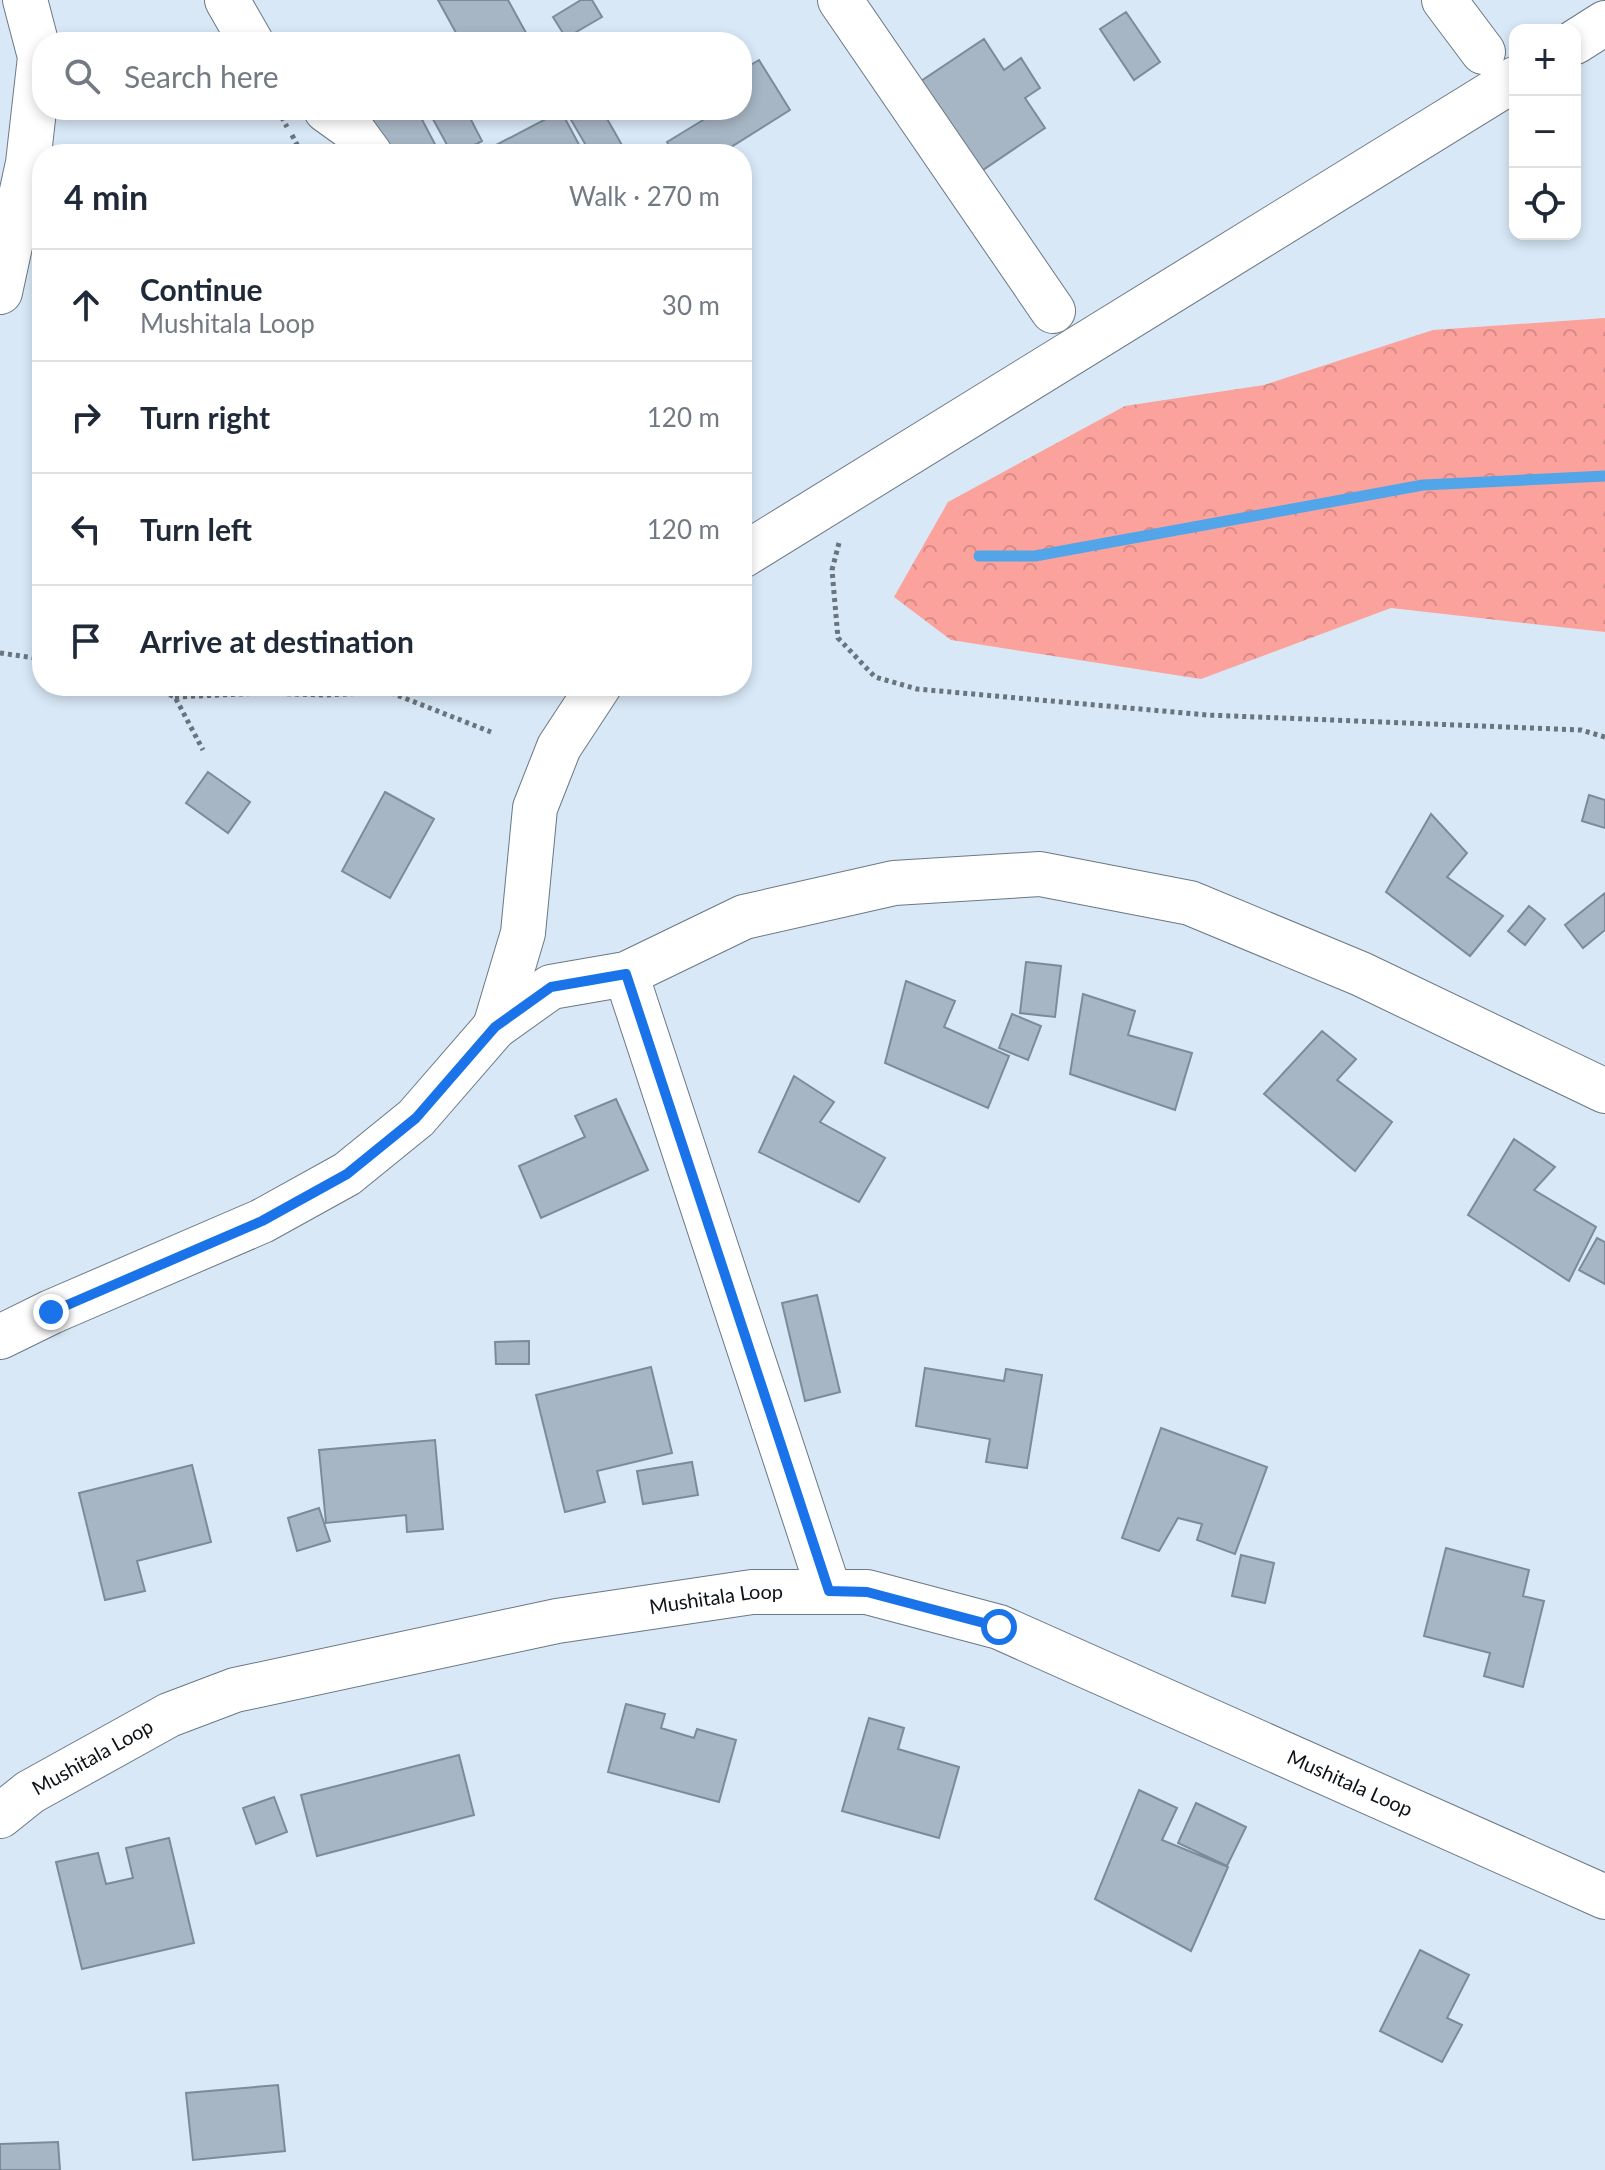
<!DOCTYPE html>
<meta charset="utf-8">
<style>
:root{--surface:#fff;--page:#f6f6f7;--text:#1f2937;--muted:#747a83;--line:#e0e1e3}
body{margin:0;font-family:Lato,sans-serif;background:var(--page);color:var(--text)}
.controls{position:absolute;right:24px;top:24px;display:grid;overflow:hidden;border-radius:16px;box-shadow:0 4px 12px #0003}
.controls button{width:72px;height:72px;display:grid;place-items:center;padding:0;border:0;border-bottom:2px solid var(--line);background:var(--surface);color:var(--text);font:40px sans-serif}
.stop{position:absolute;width:24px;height:24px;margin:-18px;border:6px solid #1a73e8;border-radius:50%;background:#fff}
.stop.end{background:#1a73e8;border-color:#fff;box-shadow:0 2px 8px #0008}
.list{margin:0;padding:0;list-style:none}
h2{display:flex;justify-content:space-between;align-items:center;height:104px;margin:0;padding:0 32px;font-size:34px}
h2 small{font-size:26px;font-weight:400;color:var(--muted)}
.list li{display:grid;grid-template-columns:52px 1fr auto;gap:24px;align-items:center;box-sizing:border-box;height:112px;padding:0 32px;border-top:2px solid var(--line)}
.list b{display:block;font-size:30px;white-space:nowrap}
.list p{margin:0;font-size:26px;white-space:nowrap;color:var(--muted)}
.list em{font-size:26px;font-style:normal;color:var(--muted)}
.icon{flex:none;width:44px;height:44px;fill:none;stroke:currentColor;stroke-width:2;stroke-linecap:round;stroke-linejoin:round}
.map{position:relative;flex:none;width:1605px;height:2170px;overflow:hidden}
.search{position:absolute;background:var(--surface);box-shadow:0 4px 12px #0003;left:32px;top:32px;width:720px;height:88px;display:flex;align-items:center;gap:20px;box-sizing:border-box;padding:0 28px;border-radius:32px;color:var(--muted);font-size:30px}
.panel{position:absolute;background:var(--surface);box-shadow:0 4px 12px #0003;left:32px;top:144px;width:720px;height:552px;border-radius:32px}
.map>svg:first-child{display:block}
.forest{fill:url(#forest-crowns)}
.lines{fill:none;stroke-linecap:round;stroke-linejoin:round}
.stream{stroke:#53a5e9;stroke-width:11}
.building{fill:#a7b6c4;stroke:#7d8b98;stroke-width:2}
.minor-casing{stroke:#6b7885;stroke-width:46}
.path{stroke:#6a747d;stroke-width:5;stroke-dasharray:4 4;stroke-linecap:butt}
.minor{stroke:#fff;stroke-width:44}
.route{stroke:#1a73e8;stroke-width:10}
.labels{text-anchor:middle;stroke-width:8;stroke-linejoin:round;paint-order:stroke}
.street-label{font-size:20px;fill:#0d1217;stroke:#ebf4fd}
</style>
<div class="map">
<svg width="1605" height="2170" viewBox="0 0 1605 2170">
<defs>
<pattern id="forest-crowns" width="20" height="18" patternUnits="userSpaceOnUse" patternTransform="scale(2)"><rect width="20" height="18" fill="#fca29c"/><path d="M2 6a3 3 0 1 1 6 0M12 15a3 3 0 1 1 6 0" fill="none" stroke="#d78a86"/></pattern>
</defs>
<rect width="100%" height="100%" fill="#d8e8f6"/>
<!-- forest -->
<path class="forest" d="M1605 318V632L1391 608 1201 679 951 640 894 597 948 502 1125 406 1264 385 1433 330Z"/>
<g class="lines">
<!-- stream -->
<path class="stream" d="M979 556H1035L1423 485 1605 476"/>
</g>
<!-- building -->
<path class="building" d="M438 0H508L531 42H461Z
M581 0H592L602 17 566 38 553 17Z
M1126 12 1160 62 1134 80 1100 29Z
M984 39 1004 70 1021 58 1040 88 1025 98 1045 128 977 174 918 83Z
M759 60 790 110 720 154H675L667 142 708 117 704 110H742V70Z
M364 110H417L438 150 429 154H387Z
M428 110H466L482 141 458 154H452Z
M573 110H602L622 145 606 154H591L567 113Z
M561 111 584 154H479Z
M208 772 250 802 228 833 186 803Z
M385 792 434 819 390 898 342 871Z
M1589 795 1605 800V828L1582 821Z
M1431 814 1467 853 1447 877 1503 916 1470 956 1386 892Z
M1605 893V930L1583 948 1565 925Z
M1529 906 1545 919 1525 945 1508 931Z
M1026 962 1061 966 1055 1017 1020 1013Z
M906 981 955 1001 944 1027 1009 1056 988 1108 885 1063Z
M1083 994 1135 1011 1128 1035 1192 1053 1175 1110 1070 1074Z
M1012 1014 1041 1026 1028 1060 999 1048Z
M1322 1031 1356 1059 1337 1080 1392 1122 1355 1171 1264 1094Z
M794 1076 834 1102 820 1122 885 1158 859 1202 759 1152Z
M616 1099 648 1170 541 1218 519 1166 585 1137 575 1116Z
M1514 1139 1555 1167 1534 1190 1596 1227 1569 1281 1468 1215Z
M1597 1238 1605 1242V1284L1579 1270Z
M817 1295 840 1392 805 1401 782 1303Z
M529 1341V1364H496L495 1342Z
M651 1367 672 1453 597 1471 605 1502 565 1512 536 1395Z
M925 1368 1004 1381 1006 1369 1042 1375 1027 1468 986 1462 990 1439 916 1426Z
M1161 1428 1267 1467 1235 1554 1197 1540 1202 1524 1178 1518 1159 1551 1122 1538Z
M435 1440 443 1529 407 1532 406 1515 326 1523 319 1450Z
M692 1462 698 1495 643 1504 637 1471Z
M192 1465 211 1542 137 1561 145 1591 105 1600 79 1493Z
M319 1508 330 1541 297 1551 288 1518Z
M1446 1548 1529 1570 1523 1596 1544 1601 1523 1687 1484 1676 1490 1653 1424 1636Z
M1241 1555 1274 1563 1265 1603 1232 1596Z
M626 1704 665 1714 661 1728 694 1738 697 1729 736 1740 719 1802 608 1772Z
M869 1718 904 1728 898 1749 959 1767 939 1838 842 1811Z
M459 1755 474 1815 317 1856 301 1795Z
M1139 1790 1177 1808 1162 1840 1228 1867 1191 1951 1095 1899Z
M274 1797 287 1832 256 1844 243 1808Z
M1196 1803 1246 1827 1227 1866 1178 1843Z
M169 1838 194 1943 82 1969 56 1862 98 1853 106 1884 133 1878 126 1848Z
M1420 1950 1469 1975 1447 2018 1462 2025 1442 2062 1380 2031Z
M278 2085 285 2151 193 2160 186 2093Z
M58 2142 60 2170H0V2144Z"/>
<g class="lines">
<defs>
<g id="minor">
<path d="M227 0 251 42"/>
<path d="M840 0 1053 311"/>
<path d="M1444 0 1483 52"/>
<path d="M1575 42 1605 23"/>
<path d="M326 110 351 128 370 154"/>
<path d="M0 292 28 163 40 57 25 0"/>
<path d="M742 556 1515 79"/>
<path d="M626 974 829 1591"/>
<path d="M495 1027 523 933 535 808 559 747 599 686"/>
<path d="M0 1337 51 1312 262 1221 347 1174 416 1118 495 1027 551 987 626 974 744 917 894 883 1040 874 1190 903 1361 974 1605 1091"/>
<path id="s1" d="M0 1816 30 1792 169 1715 235 1690 557 1621 752 1592H867L999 1627 1605 1897"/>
</g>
</defs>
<!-- minor casing -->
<use href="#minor" class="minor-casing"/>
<!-- path -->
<path class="path" d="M278 110 287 127
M292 135 302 154
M839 543 832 570 838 638 875 677 917 689 1207 715 1581 730 1605 737
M0 653 42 659
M147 686 175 697 203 750
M175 697 264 693 325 695 389 692 491 732"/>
<!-- minor -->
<use href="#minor" class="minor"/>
</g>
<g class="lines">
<!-- route -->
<path class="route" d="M51 1312 262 1221 347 1174 416 1118 495 1027 551 987 626 974 829 1591 867 1592 999 1627"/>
</g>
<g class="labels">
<!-- street labels -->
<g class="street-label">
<text dy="7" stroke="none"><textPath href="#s1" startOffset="758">Mushitala Loop</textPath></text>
<text dy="7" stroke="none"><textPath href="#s1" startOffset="110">Mushitala Loop</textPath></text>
<text dy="7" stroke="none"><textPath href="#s1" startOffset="1430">Mushitala Loop</textPath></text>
</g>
</g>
</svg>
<div class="controls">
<button>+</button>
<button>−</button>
<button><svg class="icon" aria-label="locate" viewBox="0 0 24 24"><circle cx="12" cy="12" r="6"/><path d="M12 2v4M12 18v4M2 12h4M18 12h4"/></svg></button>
</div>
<div class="stop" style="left:999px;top:1627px"></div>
<div class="stop end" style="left:51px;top:1312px"></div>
<div class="search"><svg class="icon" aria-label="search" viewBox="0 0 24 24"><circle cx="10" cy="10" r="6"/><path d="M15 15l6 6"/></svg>Search here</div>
<section class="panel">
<h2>4 min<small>Walk · 270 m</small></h2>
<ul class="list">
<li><svg class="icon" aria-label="ahead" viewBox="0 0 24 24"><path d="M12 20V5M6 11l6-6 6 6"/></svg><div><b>Continue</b><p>Mushitala Loop</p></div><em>30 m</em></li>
<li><svg class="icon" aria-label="right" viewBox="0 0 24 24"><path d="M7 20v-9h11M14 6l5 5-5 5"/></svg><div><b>Turn right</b></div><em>120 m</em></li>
<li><svg class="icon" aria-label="left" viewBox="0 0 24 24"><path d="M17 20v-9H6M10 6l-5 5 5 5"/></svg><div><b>Turn left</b></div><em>120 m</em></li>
<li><svg class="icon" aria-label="arrive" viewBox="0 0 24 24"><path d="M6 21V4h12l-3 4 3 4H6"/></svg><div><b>Arrive at destination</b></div></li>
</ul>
</section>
</div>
